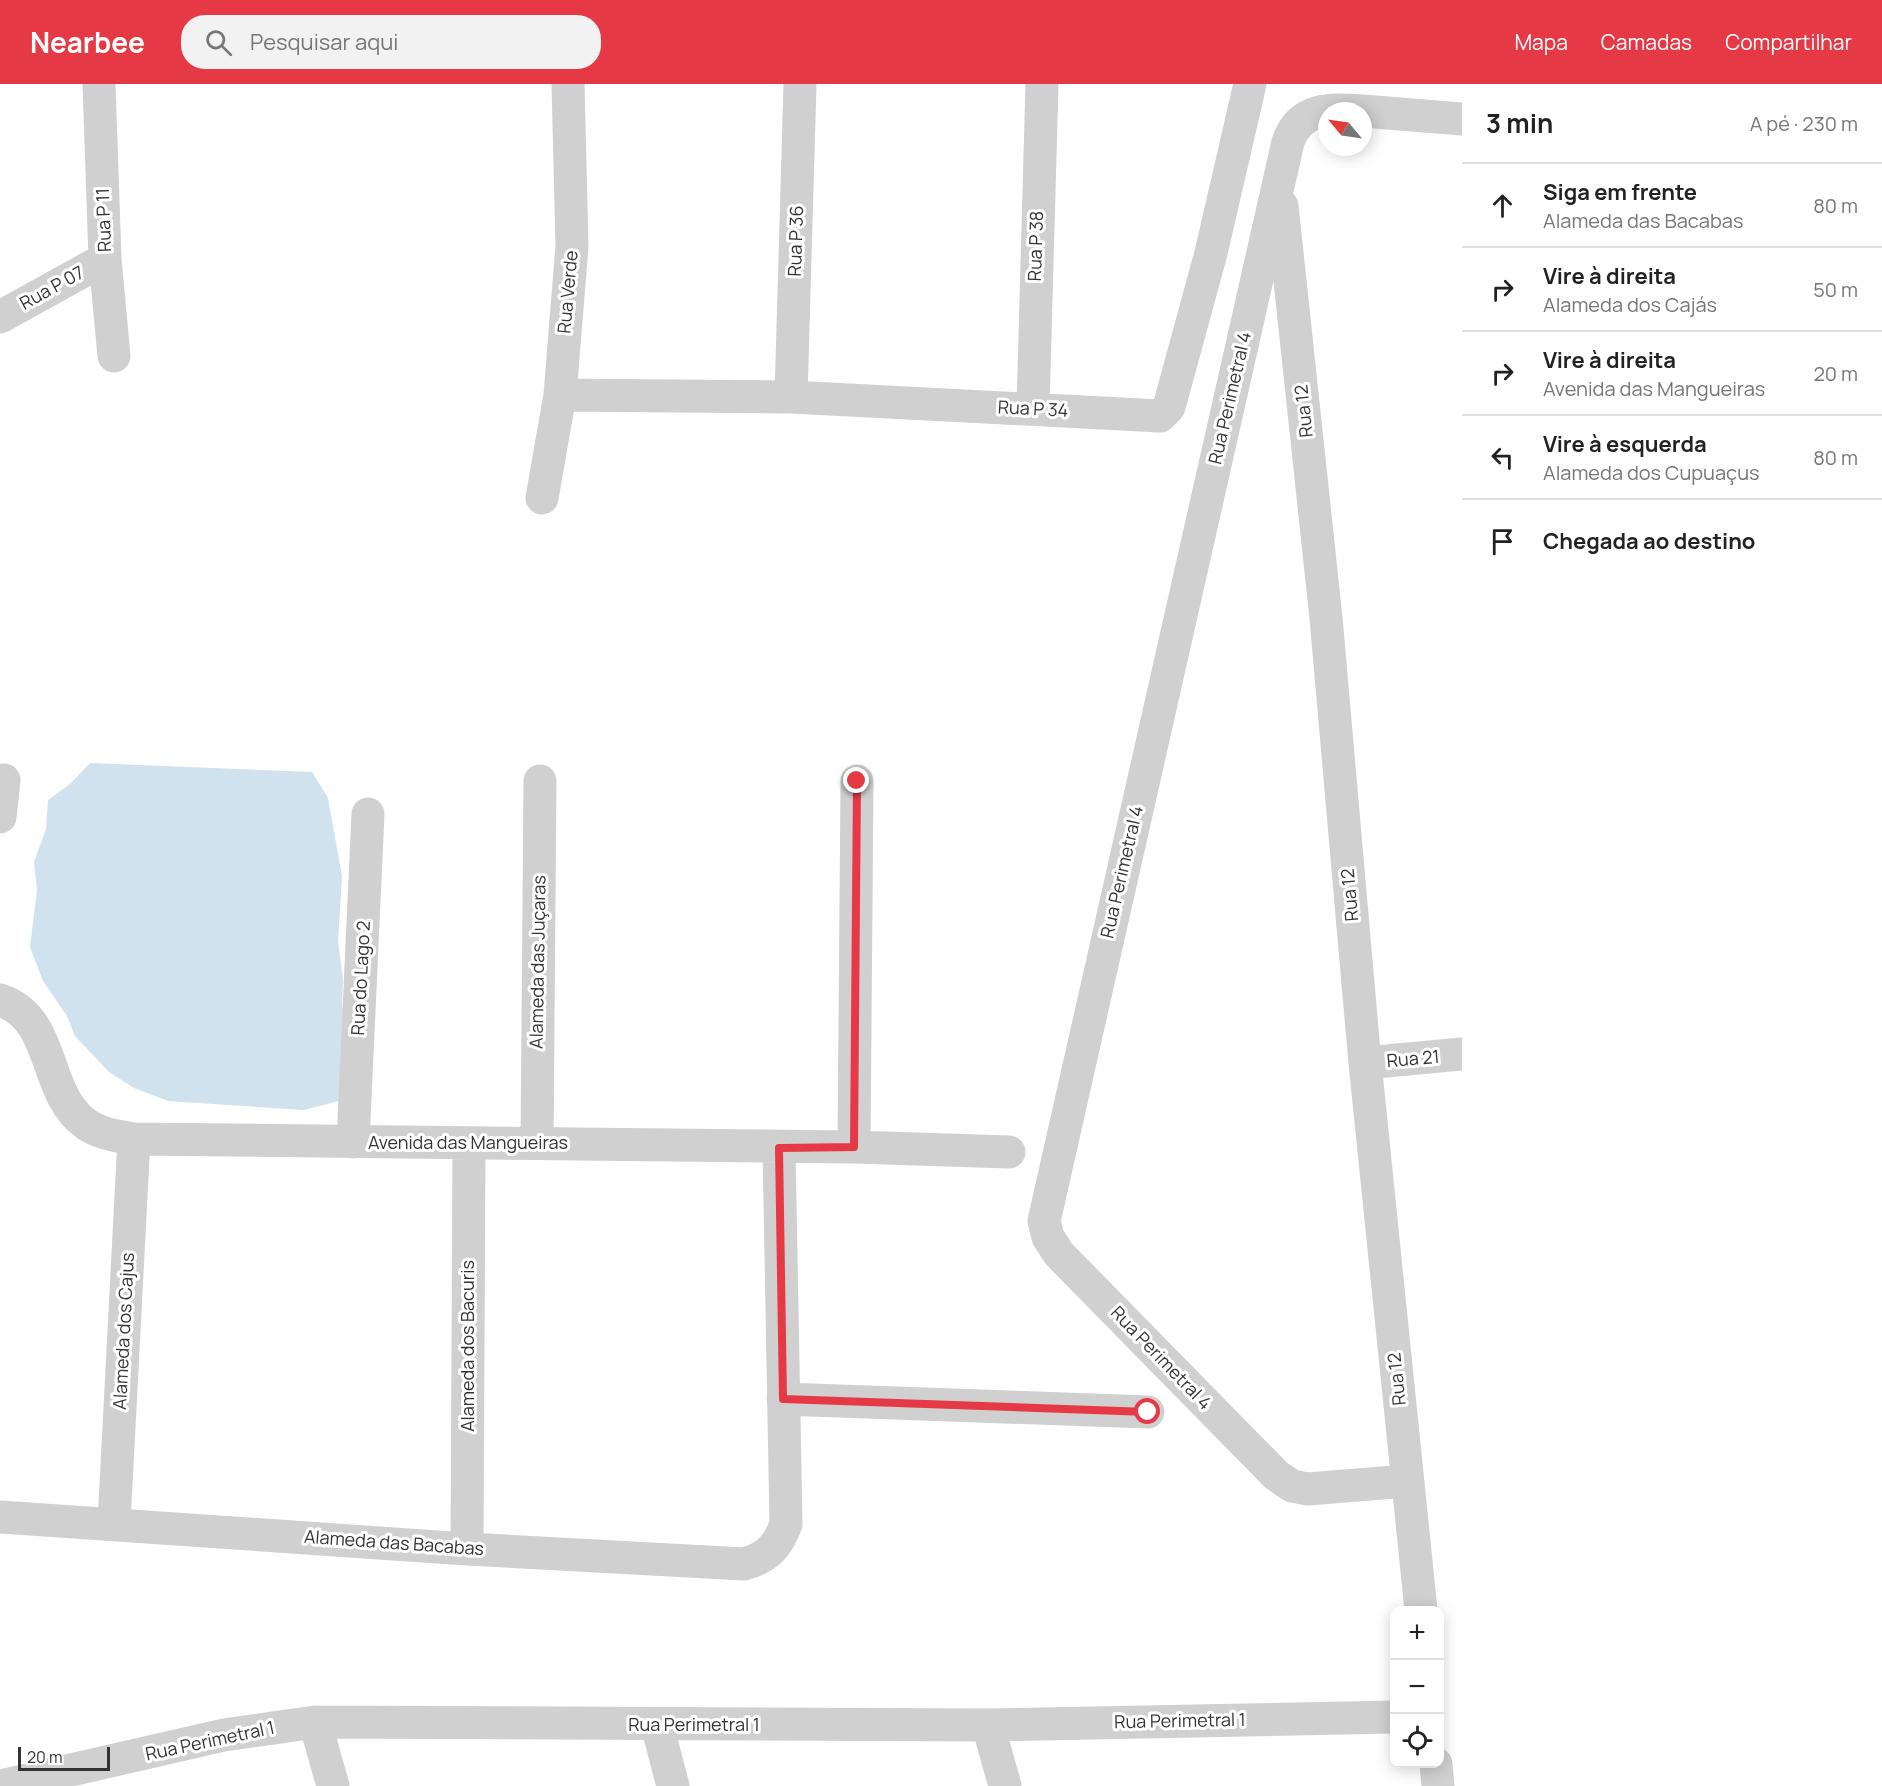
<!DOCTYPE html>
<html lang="pt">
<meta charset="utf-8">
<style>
:root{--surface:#fff;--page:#f2f2f2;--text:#222;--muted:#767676;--line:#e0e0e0;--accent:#e63946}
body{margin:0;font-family:Manrope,sans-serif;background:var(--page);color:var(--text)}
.controls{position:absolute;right:18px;bottom:18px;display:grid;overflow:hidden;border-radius:12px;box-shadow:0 3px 15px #0003}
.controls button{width:54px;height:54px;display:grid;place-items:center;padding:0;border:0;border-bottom:2px solid var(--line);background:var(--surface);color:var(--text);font:30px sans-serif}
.compass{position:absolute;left:1318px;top:18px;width:54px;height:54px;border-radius:50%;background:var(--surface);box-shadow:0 3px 15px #0003;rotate:299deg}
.scale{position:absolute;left:18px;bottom:15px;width:92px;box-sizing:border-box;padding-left:6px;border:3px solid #333;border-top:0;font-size:16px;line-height:21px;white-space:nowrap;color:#333;-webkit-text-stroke:4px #fff;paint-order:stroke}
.stop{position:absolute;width:18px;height:18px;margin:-14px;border:4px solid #e63946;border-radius:50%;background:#fff}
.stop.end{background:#e63946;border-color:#fff;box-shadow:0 2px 6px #0008}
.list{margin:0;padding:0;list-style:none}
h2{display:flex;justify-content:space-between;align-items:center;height:78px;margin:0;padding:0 24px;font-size:26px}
h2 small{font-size:20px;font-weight:400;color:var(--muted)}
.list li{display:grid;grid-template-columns:39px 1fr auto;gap:18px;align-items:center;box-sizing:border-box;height:84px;padding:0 24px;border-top:2px solid var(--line)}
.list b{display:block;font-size:22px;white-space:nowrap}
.list p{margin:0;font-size:20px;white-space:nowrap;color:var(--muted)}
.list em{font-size:20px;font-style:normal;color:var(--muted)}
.icon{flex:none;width:33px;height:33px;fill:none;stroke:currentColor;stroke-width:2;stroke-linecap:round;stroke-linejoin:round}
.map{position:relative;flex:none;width:1462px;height:1702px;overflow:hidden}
header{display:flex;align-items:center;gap:36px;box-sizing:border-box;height:84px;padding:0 30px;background:var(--accent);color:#fff}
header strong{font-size:28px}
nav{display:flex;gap:33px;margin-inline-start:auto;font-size:21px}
.search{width:420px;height:54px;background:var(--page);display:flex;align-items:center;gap:15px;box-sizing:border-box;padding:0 21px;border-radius:24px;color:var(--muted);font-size:22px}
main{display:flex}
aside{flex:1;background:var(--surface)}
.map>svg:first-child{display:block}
.water{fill:#cfe2ee}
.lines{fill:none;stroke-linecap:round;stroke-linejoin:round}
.minor{stroke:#d0d0d0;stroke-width:33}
.route{stroke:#e63946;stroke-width:8}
.labels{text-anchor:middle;stroke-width:6;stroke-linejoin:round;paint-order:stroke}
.street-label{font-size:18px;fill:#333;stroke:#fff}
</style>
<header>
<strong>Nearbee</strong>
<div class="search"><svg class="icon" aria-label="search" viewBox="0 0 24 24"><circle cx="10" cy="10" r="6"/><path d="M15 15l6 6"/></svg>Pesquisar aqui</div>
<nav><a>Mapa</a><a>Camadas</a><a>Compartilhar</a></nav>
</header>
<main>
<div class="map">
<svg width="1462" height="1702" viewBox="0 0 1462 1702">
<rect width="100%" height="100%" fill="#fff"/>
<!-- water -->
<path class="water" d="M90 679 312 688 328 714 342 792 338 858 343 894 342 922 350 949 339 1017 304 1026 168 1017 134 1004 109 988 75 952 67 932 43 897 30 863 37 806 34 778 46 745 48 716 70 700Z"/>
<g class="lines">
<!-- minor -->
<path class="minor" d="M99 0 105 175 114 272
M1362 27C1330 25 1300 23 1288 58L1044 1137 1048 1153 1059 1170 1276 1391 1292 1402 1308 1405 1407 1397
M1363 27 1462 35
M1282 122 1326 534 1365 979 1421 1526
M0 233 105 175
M560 311 791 313 1160 332 1169 323 1211 169 1250 0
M791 313 800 0
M1033 324 1042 0
M542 414 560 311 572 162 568 0
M0 733 4 696
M0 916C57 935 42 1009 86 1040 100 1050 118 1052 134 1055L854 1063 1009 1068
M1365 979 1462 970
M353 1058 368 730
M537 1059 540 697
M854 1063 857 697
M783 1315 1148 1328
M0 1433 467 1465 744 1480C767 1474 778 1462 786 1440L779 1064
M114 1439 134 1055
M467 1465 469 1060
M315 1638 333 1702
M657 1641 673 1702
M988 1641 1005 1702
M1436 1680 1438 1702
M1 1702 224 1651 315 1638 988 1641 1394 1633"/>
</g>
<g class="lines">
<!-- route -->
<path class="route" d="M857 697 854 1063 779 1064 783 1315 1148 1328"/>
</g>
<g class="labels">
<!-- street labels -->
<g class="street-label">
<text transform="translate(104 136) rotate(-92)" y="6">Rua P 11</text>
<text transform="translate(796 157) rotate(-88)" y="6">Rua P 36</text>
<text transform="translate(1036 162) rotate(-88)" y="6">Rua P 38</text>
<text transform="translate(52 204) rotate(-29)" y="6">Rua P 07</text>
<text transform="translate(568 208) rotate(-85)" y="6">Rua Verde</text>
<text transform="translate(1230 314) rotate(-77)" y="6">Rua Perimetral 4</text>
<text transform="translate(1033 325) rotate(3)" y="6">Rua P 34</text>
<text transform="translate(1304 327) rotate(-96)" y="6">Rua 12</text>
<text transform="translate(1122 788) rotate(-77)" y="6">Rua Perimetral 4</text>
<text transform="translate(1350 811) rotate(-95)" y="6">Rua 12</text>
<text transform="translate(538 878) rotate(-89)" y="6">Alameda das Juçaras</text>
<text transform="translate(361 894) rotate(-87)" y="6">Rua do Lago 2</text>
<text transform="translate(1413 975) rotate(-5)" y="6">Rua 21</text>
<text x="468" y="1065">Avenida das Mangueiras</text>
<text transform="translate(124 1247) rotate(-87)" y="6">Alameda dos Cajus</text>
<text transform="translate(468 1262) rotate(-90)" y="6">Alameda dos Bacuris</text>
<text transform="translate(1161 1274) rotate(46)" y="6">Rua Perimetral 4</text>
<text transform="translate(1397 1295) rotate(-96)" y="6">Rua 12</text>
<text transform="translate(394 1459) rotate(4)" y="6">Alameda das Bacabas</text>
<text transform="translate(1180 1637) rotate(-1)" y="6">Rua Perimetral 1</text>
<text x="694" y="1647">Rua Perimetral 1</text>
<text transform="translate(210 1657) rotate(-12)" y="6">Rua Perimetral 1</text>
</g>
</g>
</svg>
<div class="controls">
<button>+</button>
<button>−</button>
<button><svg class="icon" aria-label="locate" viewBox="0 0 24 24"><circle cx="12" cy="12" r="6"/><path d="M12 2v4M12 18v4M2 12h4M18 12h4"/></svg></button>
</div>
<svg class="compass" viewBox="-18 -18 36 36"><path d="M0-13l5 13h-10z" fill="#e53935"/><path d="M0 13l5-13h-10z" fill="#767676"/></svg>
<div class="scale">20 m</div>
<div class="stop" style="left:1148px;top:1328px"></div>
<div class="stop end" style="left:857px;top:697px"></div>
</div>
<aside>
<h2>3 min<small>A pé · 230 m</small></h2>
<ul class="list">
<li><svg class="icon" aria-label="ahead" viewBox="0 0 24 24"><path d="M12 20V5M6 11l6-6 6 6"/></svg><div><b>Siga em frente</b><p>Alameda das Bacabas</p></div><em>80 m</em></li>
<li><svg class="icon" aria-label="right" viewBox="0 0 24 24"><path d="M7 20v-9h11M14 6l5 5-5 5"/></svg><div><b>Vire à direita</b><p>Alameda dos Cajás</p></div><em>50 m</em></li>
<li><svg class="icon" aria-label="right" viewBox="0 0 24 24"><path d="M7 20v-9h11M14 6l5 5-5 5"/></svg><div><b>Vire à direita</b><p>Avenida das Mangueiras</p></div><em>20 m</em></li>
<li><svg class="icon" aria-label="left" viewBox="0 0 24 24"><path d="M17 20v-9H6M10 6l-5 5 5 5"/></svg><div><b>Vire à esquerda</b><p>Alameda dos Cupuaçus</p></div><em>80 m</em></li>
<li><svg class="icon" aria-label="arrive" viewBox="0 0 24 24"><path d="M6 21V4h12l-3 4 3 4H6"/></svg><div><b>Chegada ao destino</b></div></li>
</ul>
</aside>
</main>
